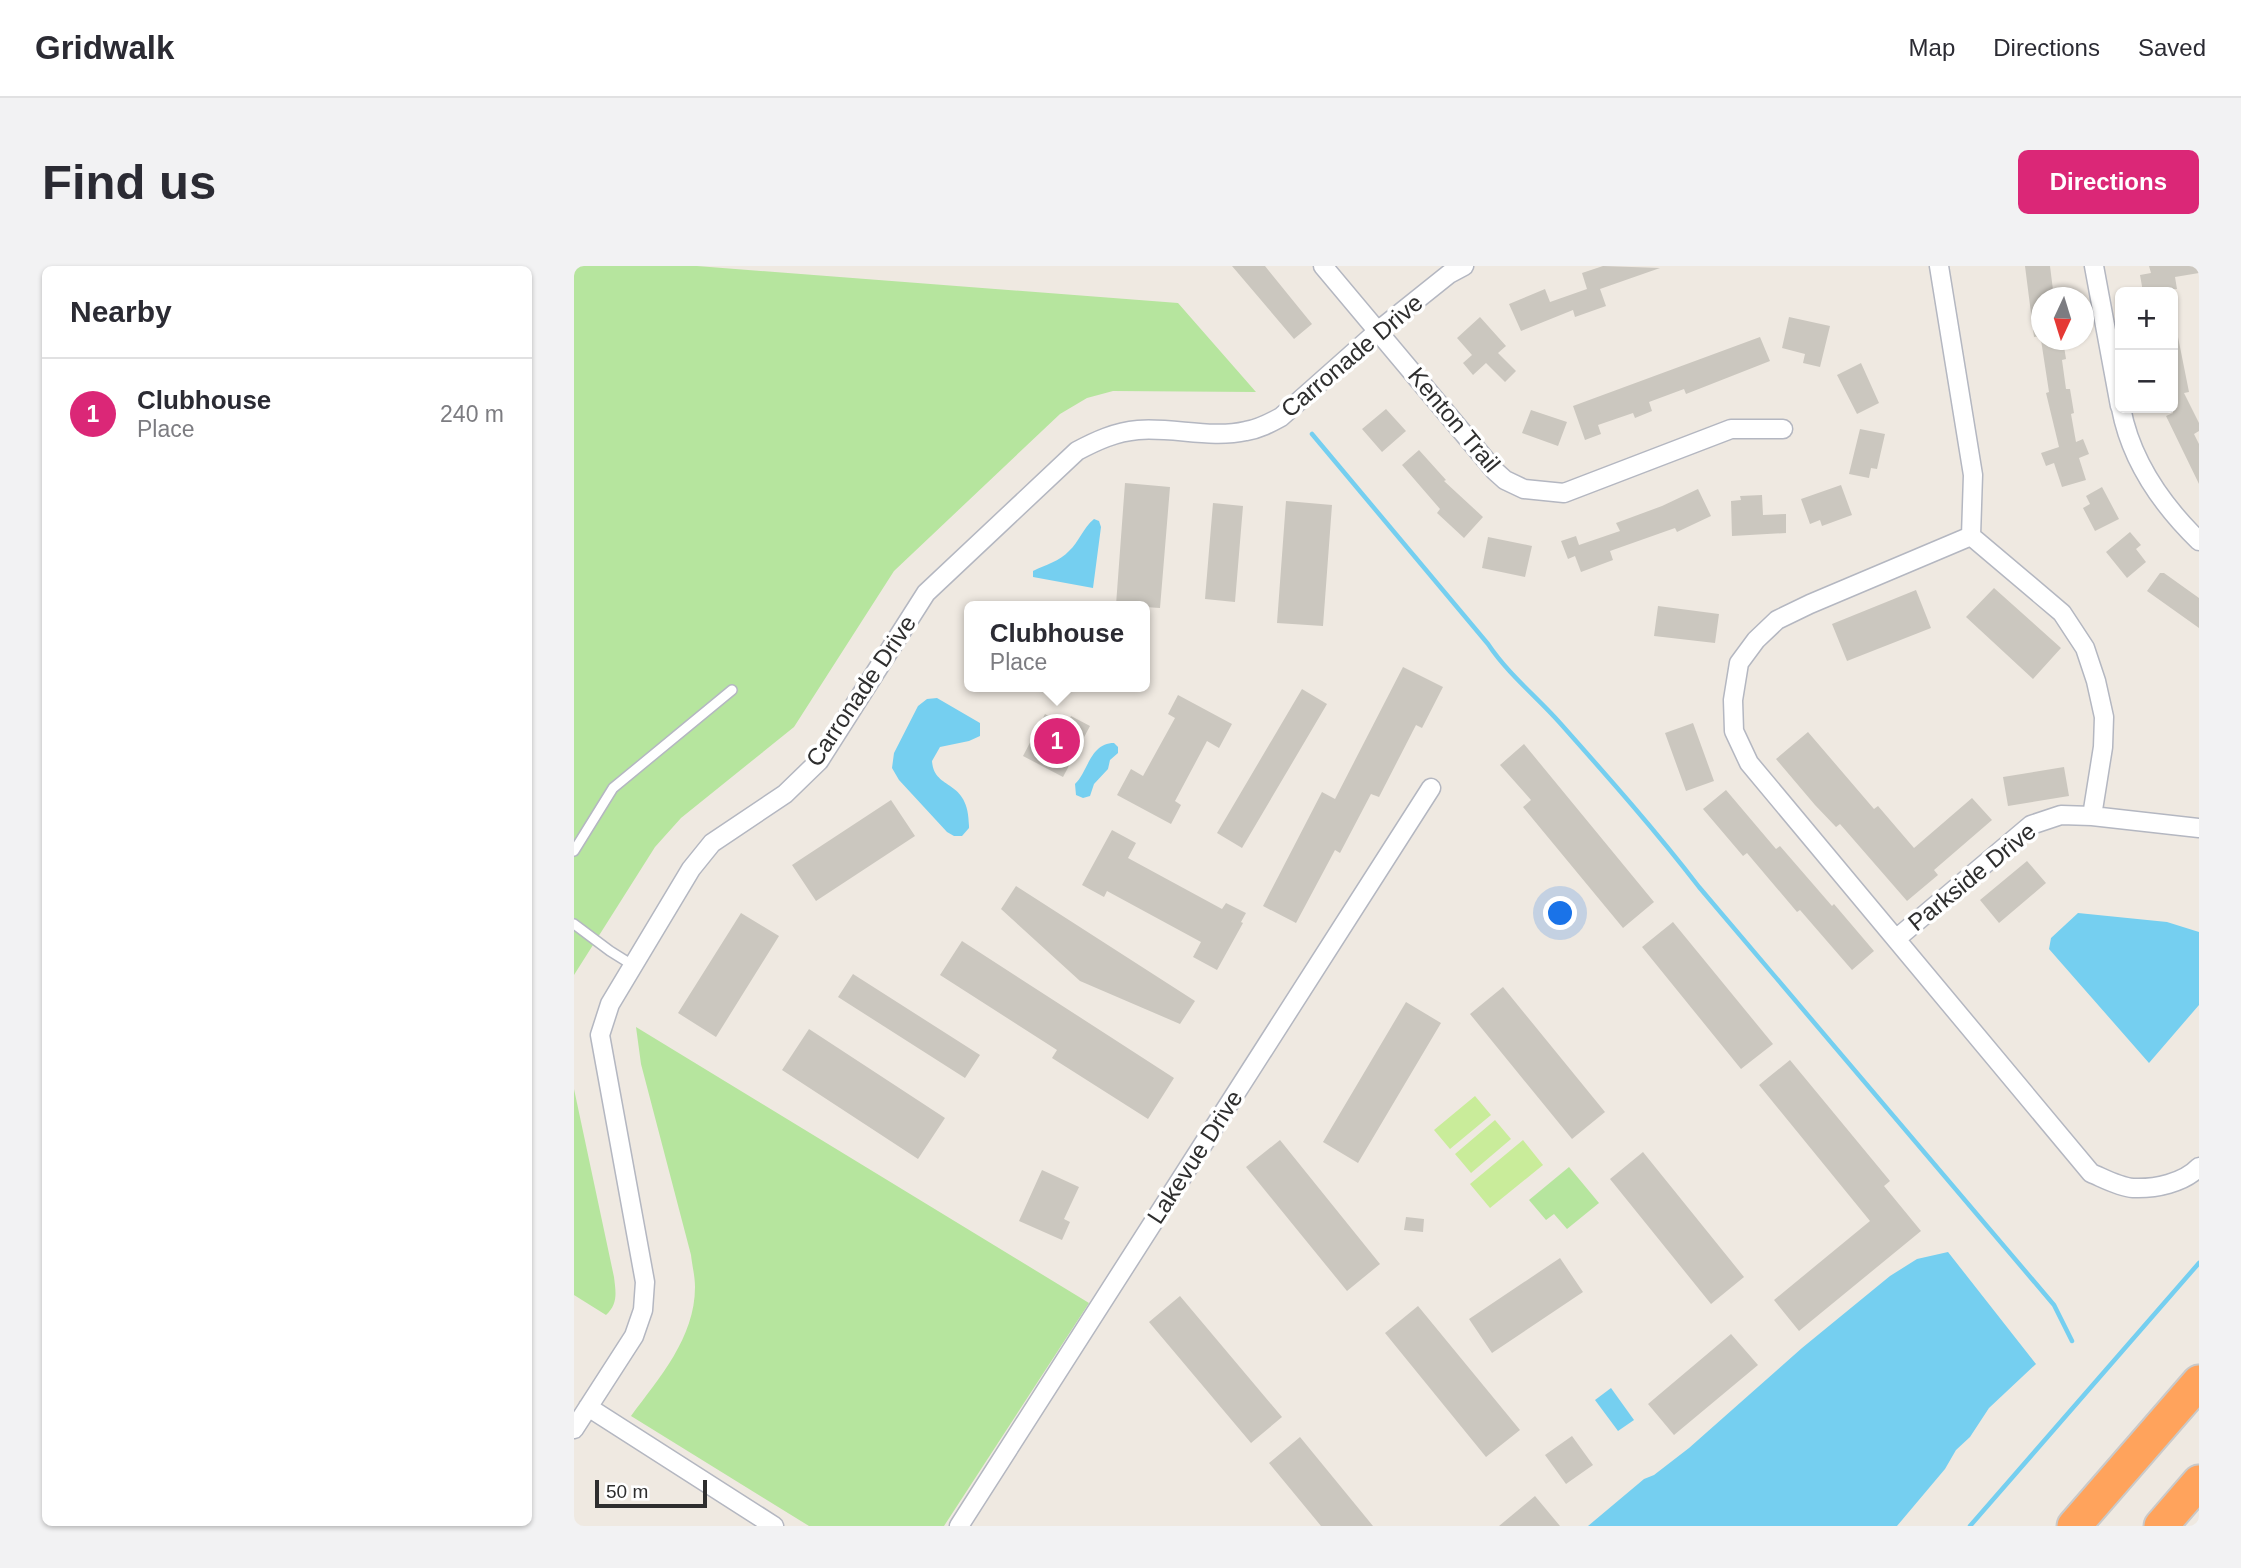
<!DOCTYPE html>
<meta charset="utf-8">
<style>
:root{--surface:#fff;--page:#f2f2f3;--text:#2b2b33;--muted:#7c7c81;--line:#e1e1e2;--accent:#db2777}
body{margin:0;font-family:Arial,sans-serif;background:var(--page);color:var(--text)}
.controls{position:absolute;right:21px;top:21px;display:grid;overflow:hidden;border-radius:10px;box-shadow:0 2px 5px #0004}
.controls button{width:63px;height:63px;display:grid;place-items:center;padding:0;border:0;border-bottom:2px solid var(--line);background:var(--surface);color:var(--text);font:35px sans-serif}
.compass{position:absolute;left:1457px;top:21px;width:63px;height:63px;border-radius:50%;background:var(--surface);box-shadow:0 2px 5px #0004;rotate:184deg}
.scale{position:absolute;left:21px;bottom:18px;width:112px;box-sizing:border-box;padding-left:7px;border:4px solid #2e2e2e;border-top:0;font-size:19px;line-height:24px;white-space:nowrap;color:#2e2e2e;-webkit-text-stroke:5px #fff;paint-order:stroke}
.you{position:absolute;left:987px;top:648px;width:24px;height:24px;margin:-18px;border:5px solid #fff;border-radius:50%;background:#1a73e8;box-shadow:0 0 0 10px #1a73e833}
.badge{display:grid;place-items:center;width:46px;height:46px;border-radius:50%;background:var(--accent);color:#fff;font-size:23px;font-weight:700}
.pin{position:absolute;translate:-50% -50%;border:4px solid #fff;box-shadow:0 2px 7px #0006}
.popup{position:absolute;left:390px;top:335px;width:186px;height:91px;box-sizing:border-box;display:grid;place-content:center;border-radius:10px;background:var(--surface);filter:drop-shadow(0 2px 5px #0005);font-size:23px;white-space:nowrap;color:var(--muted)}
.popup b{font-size:26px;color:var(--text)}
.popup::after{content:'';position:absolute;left:50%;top:100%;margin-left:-14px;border:14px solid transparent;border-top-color:var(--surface)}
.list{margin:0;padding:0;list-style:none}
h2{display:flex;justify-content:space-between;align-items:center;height:91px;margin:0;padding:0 28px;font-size:30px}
h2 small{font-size:23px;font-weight:400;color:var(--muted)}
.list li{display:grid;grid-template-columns:46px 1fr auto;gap:21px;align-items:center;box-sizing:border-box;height:112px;padding:0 28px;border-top:2px solid var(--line)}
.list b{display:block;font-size:26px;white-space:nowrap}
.list p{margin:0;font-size:23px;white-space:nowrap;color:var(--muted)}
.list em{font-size:23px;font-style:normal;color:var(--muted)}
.map{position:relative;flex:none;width:1625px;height:1260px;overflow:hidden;border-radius:10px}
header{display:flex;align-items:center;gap:42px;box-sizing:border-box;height:98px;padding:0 35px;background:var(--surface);border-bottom:2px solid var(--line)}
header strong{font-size:33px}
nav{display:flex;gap:38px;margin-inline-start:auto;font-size:24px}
.intro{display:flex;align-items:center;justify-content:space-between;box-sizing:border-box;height:168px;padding:0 42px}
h1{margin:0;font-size:49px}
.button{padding:18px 32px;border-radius:10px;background:var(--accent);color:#fff;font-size:24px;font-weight:700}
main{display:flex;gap:42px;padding:0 42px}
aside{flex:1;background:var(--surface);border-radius:10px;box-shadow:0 2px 5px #0004}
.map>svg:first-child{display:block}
.green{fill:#b6e59e}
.pitch{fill:#c9ec9a}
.water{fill:#75cff0}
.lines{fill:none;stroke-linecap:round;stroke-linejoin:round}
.stream{stroke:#75cff0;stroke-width:4.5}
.building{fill:#cbc7bf}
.service-casing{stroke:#b4b7c1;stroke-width:12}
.minor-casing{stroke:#b4b7c1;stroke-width:21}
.motorway-casing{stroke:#c9c9c9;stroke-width:37}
.service{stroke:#fff;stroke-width:9}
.minor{stroke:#fff;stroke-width:18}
.motorway{stroke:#ffa35c;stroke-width:33}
.labels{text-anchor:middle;stroke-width:7;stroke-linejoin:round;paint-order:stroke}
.street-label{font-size:24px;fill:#2e2e2e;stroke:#fff}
</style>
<header>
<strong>Gridwalk</strong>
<nav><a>Map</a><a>Directions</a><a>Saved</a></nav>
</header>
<div class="intro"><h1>Find us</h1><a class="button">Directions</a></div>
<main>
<aside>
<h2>Nearby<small></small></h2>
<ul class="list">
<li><span class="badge">1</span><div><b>Clubhouse</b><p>Place</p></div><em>240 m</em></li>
</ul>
</aside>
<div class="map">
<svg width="1625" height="1260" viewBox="0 0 1625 1260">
<rect width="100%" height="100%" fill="#efe9e1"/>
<!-- green -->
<path class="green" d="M0 0H123L604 37 682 126 539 125 513 132 486 148 320 305 220 461 107 552 81 581 0 709Z
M62 761 515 1037 370 1260H235L57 1150C85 1112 121 1072 121 1021 121 1010 118 999 117 989L67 798Z
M0 823 40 1011C42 1027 44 1038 32 1049L0 1029Z
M995 901 1025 937 993 963 980 948 972 954 955 934Z"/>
<!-- pitch -->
<path class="pitch" d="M901 830 917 849 876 883 860 864Z
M921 854 937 873 897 907 881 888Z
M949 874 969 899 916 942 896 918Z"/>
<!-- water -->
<path class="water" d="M520 253 525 255 527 261 519 322 459 311V305C471 299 486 295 495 285 505 276 509 262 520 253Z
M363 432 406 457V470L395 475 366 481 358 495C360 526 396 511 395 562L388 570H380L373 566 325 514 318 502 320 487 344 440 353 433Z
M540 477 544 481V487L536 494 534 503 520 518 516 530 509 532 502 529 501 518C514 506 516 477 540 477Z
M1504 647 1593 656 1625 666V739L1575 797 1475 683 1477 672Z
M1374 986 1462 1098 1415 1142 1396 1171 1382 1184 1371 1203 1323 1260H1014L1070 1213 1080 1209 1115 1182 1228 1082 1316 1010 1343 993Z
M1037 1122 1060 1154 1044 1165 1021 1134Z"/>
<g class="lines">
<!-- stream -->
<path class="stream" d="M738 168 914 378C934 408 963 431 986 457 1034 511 1082 565 1125 621L1480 1039 1498 1075
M1396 1260 1625 997"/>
</g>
<!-- building -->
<path class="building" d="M658 0H691L738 58 720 73Z
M1029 0 1086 2 1026 23 1032 40 1001 51 999 44 947 65 935 38 971 23 976 36 1013 23 1008 7Z
M1451 0H1476L1480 32H1467V70L1460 71Z
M1575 0H1625V7L1601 11 1603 23 1569 26 1566 9 1577 7Z
M906 51 932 80 924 87 942 105 931 116 912 97 899 109 889 97 898 89 883 72Z
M1215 51 1256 60 1246 101 1229 97 1231 88 1208 82Z
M1186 71 1196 95 1112 128 1110 123 1075 136 1078 145 1061 152 1059 147 1024 159 1027 168 1011 174 999 140Z
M1604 71 1615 126 1610 127 1625 157V165L1620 168 1625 178V218L1592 150 1599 147V72Z
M1467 74H1489L1492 93 1488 94 1492 123H1496L1500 147 1497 148 1502 176 1509 173 1515 188 1505 192 1512 214 1488 221 1480 197 1472 200 1467 187 1485 181 1472 127 1475 126Z
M1287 97 1305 137 1283 148 1263 109Z
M812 143 832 165 808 186 788 163Z
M957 144 993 156 984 180 948 167Z
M1286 163 1311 168 1303 203 1297 202 1295 212 1275 208Z
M845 184 872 214 870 215 909 251 890 272 863 247 866 243 828 199Z
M551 217 596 221 586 342 542 339Z
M1267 219 1278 249 1248 260 1246 254 1236 258 1227 233Z
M1528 221 1545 253 1521 265 1509 242 1516 238 1512 230Z
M1124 223 1137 250 1103 266 1101 262 1036 285 1039 294 1007 306 1001 290 994 293 987 275 1002 270 1005 279 1046 265 1042 257 1088 240Z
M1188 229 1189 249 1212 248V267L1158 270 1157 235 1167 234 1166 230Z
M712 235 758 239 749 360 703 357Z
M639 237 669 240 661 336 631 333Z
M1556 266 1567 279 1562 283 1572 296 1553 312 1532 286Z
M914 271 958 280 951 311 908 302Z
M1586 307H1590L1625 332V362L1573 325Z
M1420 322 1487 382 1459 413 1392 351Z
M1342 324 1357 362 1273 395 1258 358Z
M1084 340 1145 348 1141 377 1080 370Z
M829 401 869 421 848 462 842 459 805 531 797 528 766 587 761 584 722 657 689 640 748 526 761 533Z
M728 423 753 438 668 582 643 567Z
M604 429 658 458 645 482 633 475 601 535 607 539 597 558 543 529 557 503 569 510 601 452 594 448Z
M471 448 492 459 497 450 516 460 489 511 449 490Z
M1119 457 1140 515 1112 525 1091 467Z
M1234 466 1300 543 1304 540 1340 582 1398 532 1418 554 1360 604 1364 609 1333 635 1266 558 1262 561 1241 539 1202 493Z
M950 478 1080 636 1049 662 949 541 957 534 926 499Z
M1490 501 1495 530 1434 540 1429 511Z
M1152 524 1202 583 1206 580 1258 640 1260 638 1300 685 1278 704 1226 644 1223 646 1173 587 1169 590 1129 543Z
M317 534 341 570 242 635 218 599Z
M538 564 562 577 554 592 648 643 652 637 672 647 667 656 669 657 643 704 619 691 627 676 533 625 530 631 508 619Z
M1453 595 1472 617 1425 657 1406 634Z
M442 620 621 735 606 758 506 715 427 643Z
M167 647 205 670 142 771 104 747Z
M1099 656 1199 778 1167 803 1068 681Z
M388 675 600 812 574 853 478 792 483 784 366 709Z
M279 708 406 789 391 812 264 731Z
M929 721 1031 846 998 873 896 748Z
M832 736 867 757 784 897 749 876Z
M235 763 371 852 344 893 208 804Z
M1216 794 1316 915 1310 920 1347 965 1225 1065 1200 1034 1296 955 1185 819Z
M706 874 806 998 773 1025 672 901Z
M1069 886 1170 1011 1137 1038 1036 913Z
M468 904 505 921 490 953 496 956 488 974 445 955Z
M832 951 850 953 849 966 830 964Z
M986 992 1009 1026 918 1087 895 1053Z
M606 1030 708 1151 677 1177 575 1056Z
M844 1040 946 1164 912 1191 811 1067Z
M1157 1068 1184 1099 1100 1169 1074 1138Z
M998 1170 1019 1199 992 1218 971 1189Z
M726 1171 799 1260H747L695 1197Z
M961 1230 986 1260H925Z"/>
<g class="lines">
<defs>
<path id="service" d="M0 585 39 522 158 424
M0 658 36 685 60 700"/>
<path id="minor" d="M749 0 921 205 931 214 950 223 990 227 1157 163H1209
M1365 0 1399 209 1397 270
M1520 0 1546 140
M1547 142C1557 195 1587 238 1625 275
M1397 270 1236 338 1203 354 1182 374 1165 397 1159 434 1160 465 1175 497 1517 907C1529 912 1545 921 1559 922 1581 923 1610 917 1625 901
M1397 270 1488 347 1511 382 1522 415 1530 451 1529 481 1518 550
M1322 673 1457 559 1487 549 1518 550 1625 562
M14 1141 200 1260
M0 1163 60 1070 69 1044 71 1016 26 769 36 738 117 603 138 577 211 528 245 495 352 327 503 185C522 175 541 166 564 164 599 161 637 173 672 165 685 163 696 157 707 151L805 64 875 8 890 0
M385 1260 857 522"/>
<path id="motorway" d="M1500 1260 1625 1116
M1587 1260 1625 1216"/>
</defs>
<!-- service casing -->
<use href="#service" class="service-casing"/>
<!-- minor casing -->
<use href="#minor" class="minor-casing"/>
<!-- motorway casing -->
<use href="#motorway" class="motorway-casing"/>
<!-- service -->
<use href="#service" class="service"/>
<!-- minor -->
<use href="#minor" class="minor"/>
<!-- motorway -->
<use href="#motorway" class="motorway"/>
</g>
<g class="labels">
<!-- street labels -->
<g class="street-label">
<text transform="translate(778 90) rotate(-40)" y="8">Carronade Drive</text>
<text transform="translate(880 154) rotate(50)" y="8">Kenton Trail</text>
<text transform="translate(287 425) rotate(-56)" y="8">Carronade Drive</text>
<text transform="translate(1398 611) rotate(-39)" y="8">Parkside Drive</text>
<text transform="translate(621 891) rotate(-57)" y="8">Lakevue Drive</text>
</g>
</g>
</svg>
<div class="controls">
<button>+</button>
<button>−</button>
</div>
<svg class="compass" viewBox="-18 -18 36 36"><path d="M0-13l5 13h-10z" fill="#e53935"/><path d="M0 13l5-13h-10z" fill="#7c7c81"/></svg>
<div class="scale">50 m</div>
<div class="you"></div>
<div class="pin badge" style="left:483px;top:475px">1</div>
<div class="popup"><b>Clubhouse</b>Place</div>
</div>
</main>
